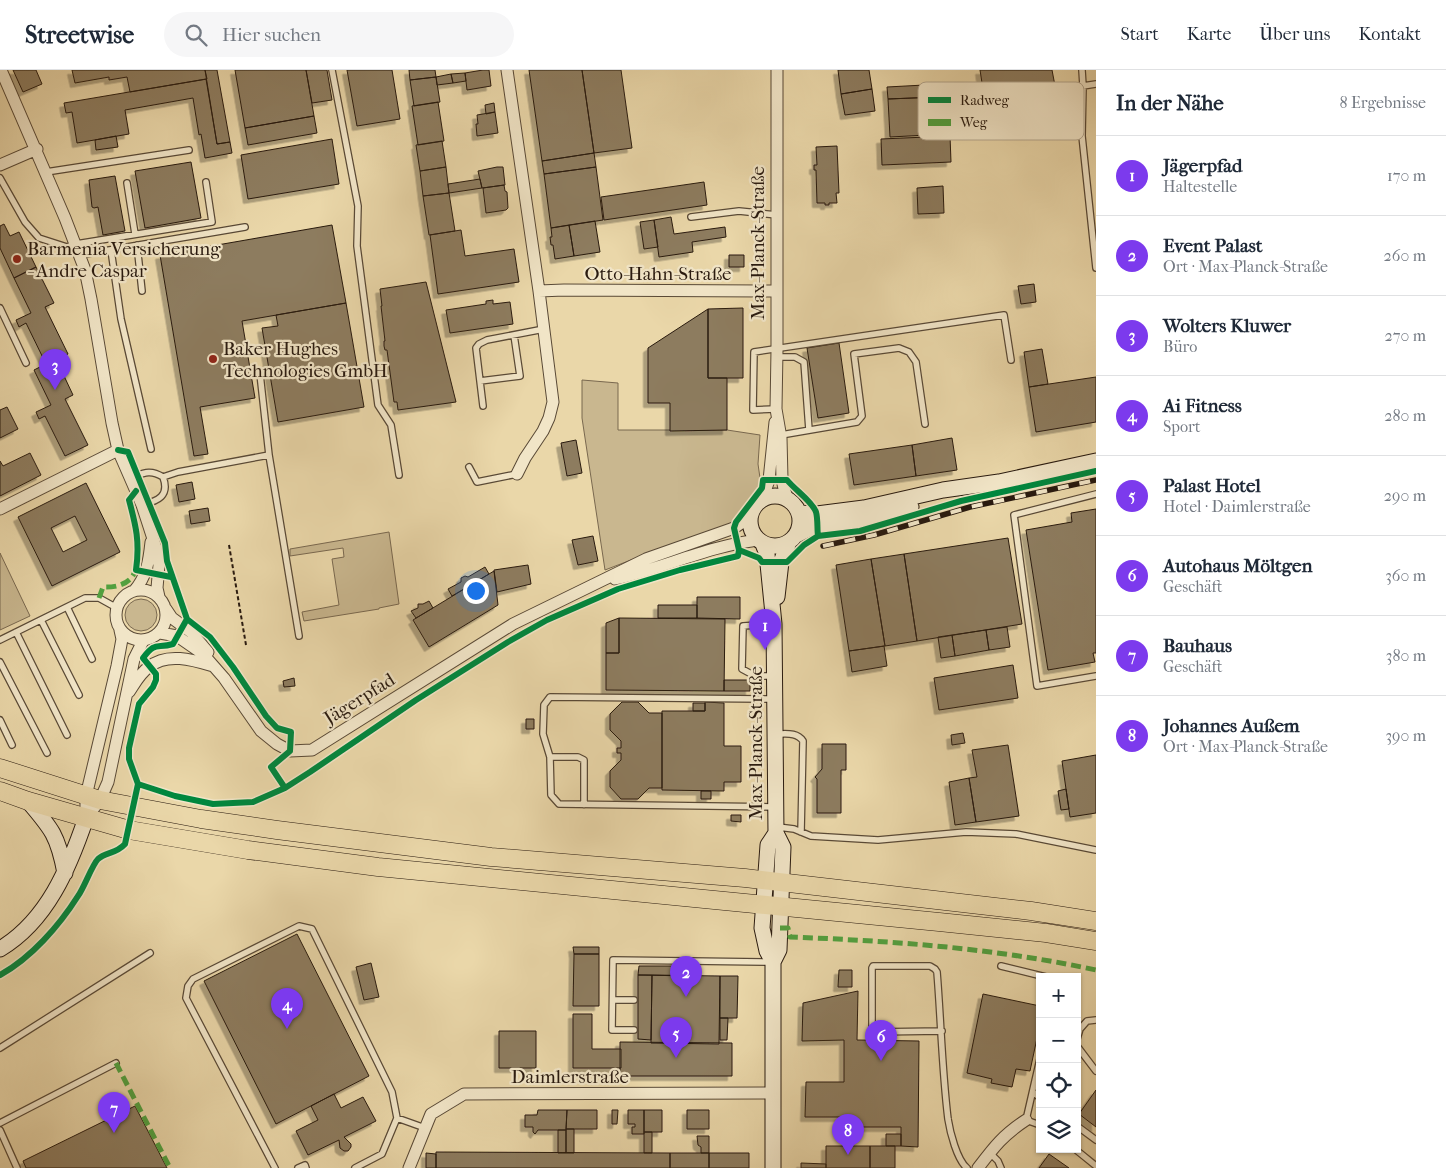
<!DOCTYPE html>
<html lang="de">
<meta charset="utf-8">
<style>
:root{--surface:#fff;--page:#f6f6f7;--text:#1f2937;--muted:#747a83;--line:#e0e1e3;--accent:#7c3aed}
body{margin:0;font-family:"IM FELL French Canon",serif;background:var(--page);color:var(--text)}
.controls{position:absolute;right:15px;bottom:15px;display:grid;overflow:hidden;border-radius:0px;box-shadow:0 1px 4px #0004}
.controls button{width:45px;height:45px;display:grid;place-items:center;padding:0;border:0;border-bottom:1px solid var(--line);background:var(--surface);color:var(--text);font:25px sans-serif}
.you{position:absolute;left:475px;top:520px;width:18px;height:18px;margin:-12px;border:4px solid #fff;border-radius:50%;background:#1a73e8;box-shadow:0 0 0 8px #1a73e833}
.badge{display:grid;place-items:center;width:32px;height:32px;border-radius:50%;background:var(--accent);color:#fff;font-size:16px;font-weight:700}
.pin{position:absolute;translate:-50% -41px;filter:drop-shadow(0 1px 2px #0008)}
.pin::after{content:'';position:absolute;top:26px;width:18px;height:15px;background:inherit;clip-path:polygon(0 0,100% 0,50% 100%)}
.list{margin:0;padding:0;list-style:none}
h2{display:flex;justify-content:space-between;align-items:center;height:65px;margin:0;padding:0 20px;font-size:21px}
h2 small{font-size:16px;font-weight:400;color:var(--muted)}
.list li{display:grid;grid-template-columns:32px 1fr auto;gap:15px;align-items:center;box-sizing:border-box;height:80px;padding:0 20px;border-top:1px solid var(--line)}
.list b{display:block;font-size:19px;white-space:nowrap}
.list p{margin:0;font-size:16px;white-space:nowrap;color:var(--muted)}
.list em{font-size:16px;font-style:normal;color:var(--muted)}
.icon{flex:none;width:28px;height:28px;fill:none;stroke:currentColor;stroke-width:2;stroke-linecap:round;stroke-linejoin:round}
.map{position:relative;flex:none;width:1096px;height:1098px;overflow:hidden}
header{display:flex;align-items:center;gap:30px;box-sizing:border-box;height:70px;padding:0 25px;background:var(--surface);border-bottom:1px solid var(--line)}
header strong{font-size:24px}
nav{display:flex;gap:28px;margin-inline-start:auto;font-size:18px}
.search{width:350px;height:45px;background:var(--page);display:flex;align-items:center;gap:12px;box-sizing:border-box;padding:0 18px;border-radius:28px;color:var(--muted);font-size:19px}
main{display:flex}
aside{flex:1;background:var(--surface)}
.map>svg:first-child{display:block}
.green{fill:#c9b78f;stroke:#79684f}
.building{fill:#8d7c5f;stroke:#291a0f;fill-rule:evenodd;filter:url(#shadow)}
.lines{fill:none;stroke-linecap:round;stroke-linejoin:round}
.lane-casing{stroke:#594936;stroke-width:8}
.street-casing{stroke:#594936;stroke-width:13}
.secondary-casing{stroke:#291a0f;stroke-width:17}
.primary-casing{stroke:#291a0f;stroke-width:19}
.path{stroke:#291a0f;stroke-width:2;stroke-dasharray:4 2.5;stroke-linecap:butt}
.lane{stroke:#f1e5c7;stroke-width:5.5}
.street{stroke:#f1e5c7;stroke-width:11}
.secondary{stroke:#f1e5c7;stroke-width:15}
.primary{stroke:#ead7a9;stroke-width:18}
.rail-casing{stroke:#291a0f;stroke-width:5.5}
.rail{stroke:#f1e5c7;stroke-width:4;stroke-dasharray:11;stroke-linecap:butt}
.quiet{stroke:#51a13f;stroke-width:5;stroke-dasharray:10 5;stroke-linecap:butt}
.cycleway-casing{stroke:#f1e5c7;stroke-width:9}
.cycleway{stroke:#00873e;stroke-width:6}
.poi-dot{fill:#8f2418;stroke:#f1e5c7;stroke-width:2}
.labels{text-anchor:middle;stroke-width:4.5;stroke-linejoin:round;paint-order:stroke}
.street-label{font-size:19px;fill:#291a0f;stroke:#f1e5c7}
.poi-label{font-size:19px;fill:#291a0f;stroke:#f1e5c7;text-anchor:start}
.key{fill:#f1e5c7;stroke:#b5a890;stroke-width:1}
.key-label{font-size:14px;fill:#291a0f}
</style>
<header>
<strong>Streetwise</strong>
<div class="search"><svg class="icon" aria-label="search" viewBox="0 0 24 24"><circle cx="10" cy="10" r="6"/><path d="M15 15l6 6"/></svg>Hier suchen</div>
<nav><a>Start</a><a>Karte</a><a>Über uns</a><a>Kontakt</a></nav>
</header>
<main>
<div class="map">
<svg width="1096" height="1098" viewBox="0 0 1096 1098">
<defs>
<filter id="shadow"><feDropShadow dx="-4.5" dy="4.5" stdDeviation="0" flood-color="#0004"/></filter>
</defs>
<rect width="100%" height="100%" fill="#ead7a9"/>
<filter id="stains"><feTurbulence type="fractalNoise" baseFrequency=".004" numOctaves="4"/><feColorMatrix values="0 0 0 0 .2 0 0 0 0 .09 0 0 0 0 .02 0 0 0 .5 -.17"/></filter>
<radialGradient id="worn" r=".72"><stop offset=".6" stop-color="#630" stop-opacity="0"/><stop offset="1" stop-color="#630" stop-opacity=".3"/></radialGradient>
<!-- green -->
<path class="green" d="M582 310 618 313V360H727L760 365 758 394 761 415 740 446 728 457 670 475 605 500 582 348Z
M389 462 399 534 379 538V539L304 551 302 542 339 535 332 489 344 487 343 478 290 486V479Z
M0 483 30 546 0 560Z
M125 545a16 16 0 1 1 32 0a16 16 0 1 1-32 0Z"/>
<!-- building -->
<path class="building" d="M13 0H36L42 14 23 22Z
M72 0H205L207 9 130 22 127 7 109 10V7L75 13Z
M205 0H217L230 72 217 74Z
M235 0H306L314 46 245 58Z
M306 0H327L332 30 312 33Z
M347 0H392L400 49 357 56Z
M409 0H435L436 7 410 10Z
M483 0H489L491 16 467 20 465 3Z
M529 0H582L594 83 542 91Z
M582 0H621L632 78 594 83Z
M838 0H869L872 19 841 24Z
M980 0H1052L1056 21 985 32Z
M465 3 466 11 453 13 451 4Z
M451 4 453 13 437 15 436 7Z
M436 7 440 32 414 36 410 10Z
M206 9 217 74 230 72 232 83 205 88 201 64 199 65 193 28 125 40 129 64 77 73 72 42 66 43 64 33Z
M962 13V26L888 29 887 17Z
M872 19 875 41 845 45 841 24Z
M962 26 964 63 890 67 888 29Z
M438 32 444 71 418 75 412 36Z
M494 33 495 42 486 44 485 35Z
M495 42 498 63 477 66 476 54H478L477 45Z
M314 46 317 63 248 75 245 58Z
M116 66 118 77 96 80 95 70Z
M950 66 951 92 882 95 881 69Z
M332 69 339 114 248 129 241 85Z
M442 71 446 97 420 101 416 75Z
M837 76 839 123H836L837 133H829V135H825V133H817L816 100H814V95H817L816 77Z
M594 83 596 97 544 104 542 91Z
M191 92 201 148 145 158 135 101Z
M446 97 449 123 423 126 420 101Z
M497 97H503L505 115 482 118 478 101Z
M596 97 603 150 551 158 544 104Z
M115 106 125 161 103 165 98 137 94 138 92 137 89 110Z
M480 109 482 118 449 123 448 114Z
M704 112 707 135 604 150 601 127Z
M504 115 505 121 507 122 508 138 506 140 486 143 483 118Z
M943 116 944 143 918 144 917 118Z
M449 123 455 161 429 165 423 126Z
M671 147 674 164 725 157 726 167 692 172 693 182 659 187 654 150Z
M654 150 658 177 644 179 640 152Z
M595 151 600 182 574 186 569 155Z
M4 154 10 166 19 162 36 197 14 208 0 178V156Z
M332 155 346 233 242 251 255 328 200 337 208 384 194 386 160 185Z
M569 155 574 186 555 189 553 175H551L550 167H552L551 158Z
M461 160 465 186 514 179 519 212 438 224 430 165Z
M729 185H744V197H729Z
M36 197 54 233 45 237 68 284 46 294 26 253 19 257 16 250 31 243 14 208Z
M426 212 456 332 398 340 397 332H394L387 280H385L384 276V271H385L381 236H382L380 219Z
M1034 214 1036 232 1021 234 1018 216Z
M493 230V234L510 232 513 254 450 263 446 240 486 234V231Z
M346 233 364 337 278 352 262 258 278 256 276 245Z
M743 238V308H708V239Z
M708 239V308H727V360L670 361V333H648V278Z
M839 273 849 343 818 348 807 278Z
M1042 279 1048 314 1029 317 1024 282Z
M56 289 73 325 65 329 88 375 65 386 45 346 39 349 36 342 51 335 34 300Z
M1096 307V352L1036 362 1029 317Z
M7 337 18 359 0 368V340Z
M952 368 957 400 916 406 912 375Z
M576 370 582 403 567 406 561 373Z
M912 375 916 406 854 415 849 384Z
M30 383 41 405 0 426V391L3 396Z
M192 412 195 429 179 432 176 415Z
M86 413 120 482 52 516 18 447ZM75 446 87 470 63 482 51 458Z
M208 438 210 451 191 454 189 441Z
M1096 439V583H1093L1095 592 1048 600 1026 460 1072 452 1071 443Z
M593 466 598 491 578 495 572 470Z
M1008 468 1022 554 917 571 904 484Z
M904 484 917 571 885 576 871 489Z
M871 489 885 576 849 581 836 495Z
M528 495 531 514 497 522 494 500Z
M485 497 489 504 452 526 448 519 461 512V508L465 506 468 507Z
M494 501 498 535 429 577 413 550Z
M697 527H740V549L697 548Z
M429 531 433 538 416 548 411 541 418 538V534H423Z
M658 535H697V548H658Z
M619 548 725 549 724 621 606 620V583H619Z
M619 548V583H606V553Z
M1007 557 1010 577 989 580 986 560Z
M986 560 989 580 955 586 952 565Z
M952 565 955 586 941 588 938 567Z
M884 576 887 596 852 602 849 581Z
M1013 595 1018 628 939 640 934 608Z
M294 608 295 616 284 617 283 611Z
M724 610H750V621H724Z
M622 632H638L649 643H662V718H649L638 729H621L610 717V701L621 690V683H617V678H621V671L610 660V644Z
M705 632 724 633V676H741V712H724V721L662 720V641H705Z
M693 633H705V641H693Z
M526 649H534V659H526Z
M963 663 965 673 952 675 951 665Z
M822 674H846V700H841V743H817V709L815 707 822 699Z
M1008 675 1019 746 976 752 969 708 977 707 972 680Z
M1096 685V743L1070 747 1062 691Z
M969 708 976 752 955 755 949 712Z
M1066 719 1069 739 1061 740 1058 721Z
M701 721H711V729H701Z
M731 745H741V752L731 751Z
M297 864 369 1006 276 1054 204 911Z
M573 877H599V884H574Z
M574 884H599V936H573Z
M371 893 379 927 364 930 356 897Z
M639 896H692V906L638 905Z
M839 900H852V917H838Z
M638 905H652L651 970 638 969Z
M652 905 720 906 719 974 651 973Z
M720 906H738L737 948H720Z
M858 921 857 970 919 971 918 1077 901 1076V1057H849V1047H805L806 1012H844V970L802 971 803 933Z
M983 924 1040 936V954L1030 1001 1016 999 1012 1017 991 1013 992 1009 967 1003Z
M573 944H592V979H621V998H573Z
M720 948H728L727 970H720Z
M499 961H536V998H499Z
M620 972 732 973V1006H620Z
M1096 1020V1057L1079 1044Z
M334 1024 341 1038 363 1027 376 1051 344 1067 351 1074V1077L348 1081H344L340 1078 339 1070 308 1085 296 1061 318 1050 311 1036Z
M135 1036 167 1098H26L23 1091Z
M538 1040H567L566 1060H538L535 1064 533 1062V1057H525V1045H537Z
M567 1040H597V1059H566Z
M612 1040H618L617 1054H612Z
M628 1040H644V1064H632V1057H635V1054H628Z
M644 1040H662V1062H644Z
M687 1040H709V1059H687Z
M574 1059V1083H566V1059Z
M558 1060H566V1083H558Z
M644 1062H652V1083H644Z
M886 1064H901V1076H886Z
M697 1066H709V1083H701V1077L698 1075Z
M826 1076H870V1098H826Z
M870 1076H895V1098H870Z
M436 1082 670 1083V1098H436Z
M426 1083 436 1084V1098H426Z
M670 1083H709V1098H670Z
M709 1083H749V1098H709Z
M1049 1084 1069 1098H1039Z
M801 1093 826 1094V1098H801Z"/>
<g class="lines">
<defs>
<path id="lane" d="M332 0 358 136 357 176 378 335 391 355 399 405
M1082 0 1083 16 1096 14
M1083 16 1082 66 1096 198
M46 102 189 80
M0 108 25 152 39 168 67 177 76 174 212 152 206 112
M127 113 135 164
M691 147 739 141 777 145
M137 175 142 221
M111 180 121 249 151 379
M80 185 245 157
M0 238 26 293
M777 287H795L804 292 809 360
M480 311 520 306 514 265
M483 336 476 278 479 274 487 270 544 259
M776 339 753 340 754 282 1004 245 1011 290
M781 365 857 352 862 346 854 284 899 278 909 282 916 292 925 354
M269 385 299 566
M469 397 477 412 517 404
M163 407 178 402 269 385 260 304
M130 408C144 403 150 399 163 407 170 426 158 431 142 435
M1096 424 1014 445 1037 616 1096 606
M67 537 92 589
M41 550 79 625
M772 554 743 556 742 599 755 606H774
M16 562 67 665
M0 570 85 528H99L117 538
M0 592 47 683
M0 650 12 675
M777 664C786 664 797 662 803 671L801 762
M550 687H578L584 690V735
M774 737 559 734 551 725 550 687 543 664 544 635 550 627 775 629
M778 757 794 759 811 766 878 770 966 762 1016 764 1096 780
M1001 896 1046 907
M613 930H634
M634 960H612L613 890 771 892
M942 961 874 962 872 959V898L873 896H930L935 899 937 902C941 951 942 1000 948 1049 950 1062 957 1090 967 1098
M1077 969 1080 959 1087 951 1096 950
M1077 976 1096 1001
M0 978 150 883
M1040 989 1026 1050 1040 1055
M1033 1022 1040 1028
M0 1053 116 993
M1077 1056 1096 1070
M0 1060 17 1098
M1075 1079 1096 1096
M989 1082 998 1091 1001 1098
M275 1098 186 928 188 916 193 909 299 856 312 859 392 1022 397 1048
M298 1098 305 1095 306 1098
M355 1098 382 1084 397 1048 425 1058"/>
<path id="street" d="M1 0 65 148 85 200 91 229 112 353 118 380 142 435 156 478 159 495 157 518 159 527
M507 0 539 221 553 332 549 348 543 361 525 388 517 404
M777 0V280L776 339 781 368 782 409 784 419 788 429
M0 95 37 79
M539 221 564 220 777 221
M763 428 769 410 775 352
M0 439 118 380
M615 509C663 498 709 476 758 470
M116 545a25 25 0 1 1 50 0a25 25 0 1 1-50 0Z
M134 521C147 506 149 491 151 472
M166 539 172 548 191 562 208 582
M160 563 177 566 203 584 224 608 261 661 277 674 290 681 312 680 513 554 646 489 734 458 749 448
M129 622C135 613 140 603 149 597 167 582 193 590 213 596
M86 748V726L117 596 122 569 120 560
M86 748 100 730 108 712 134 589 143 571
M409 1098 431 1044 464 1024 774 1023
M978 1098C994 1077 1003 1065 1026 1050"/>
<path id="secondary" d="M750 451a25 25 0 1 1 50 0a25 25 0 1 1-50 0Z
M799 443 817 444 864 438 943 420 999 412 1096 391
M795 466 810 458 839 455 911 437
M763 474 767 484 774 554 776 763 783 777 779 880 773 892V1098
M777 527 781 492 789 472
M28 731C52 759 58 766 65 803
M0 879C47 851 69 798 86 748
M773 892 767 881 762 858 768 775 776 763"/>
<path id="primary" d="M0 698 100 730 201 749 277 760 491 787 745 808 1031 841 1096 851
M0 721 28 731 129 760 248 780 378 797 939 852 1046 863 1096 871"/>
</defs>
<!-- lane casing -->
<use href="#lane" class="lane-casing"/>
<!-- street casing -->
<use href="#street" class="street-casing"/>
<!-- secondary casing -->
<use href="#secondary" class="secondary-casing"/>
<!-- primary casing -->
<use href="#primary" class="primary-casing"/>
<!-- path -->
<path class="path" d="M229 475 246 575"/>
<!-- lane -->
<use href="#lane" class="lane"/>
<!-- street -->
<use href="#street" class="street"/>
<!-- secondary -->
<use href="#secondary" class="secondary"/>
<!-- primary -->
<use href="#primary" class="primary"/>
<defs>
<path id="rail" d="M823 476 874 465 970 437 1096 410"/>
</defs>
<!-- rail casing -->
<use href="#rail" class="rail-casing"/>
<!-- rail -->
<use href="#rail" class="rail"/>
<!-- quiet -->
<path class="quiet" d="M99 528 103 517C117 518 134 513 136 497
M780 858H788L790 867C894 871 994 878 1096 900
M116 993 170 1098"/>
<defs>
<path id="cycleway" d="M118 380 128 382 165 473 167 491 187 549 210 567 233 597 266 646 277 658 291 662 290 681 271 697 285 718
M136 421 129 430C136 456 140 472 136 500L171 507
M739 480 734 458 736 452 762 418 763 410H787C795 420 812 431 816 442 818 449 817 459 818 466
M138 714 129 689V678L139 634 153 617 156 610V604L143 588C156 571 156 579 173 574L187 549
M0 905C31 888 59 856 78 826 84 818 92 795 98 789 106 782 116 784 125 774L138 714 175 726 213 734 253 732 285 718 310 702 416 630 508 572 547 550 618 519 680 500 738 486 739 480 759 488 762 492H787L804 475 818 466 860 461 961 431 1096 401"/>
</defs>
<!-- cycleway casing -->
<use href="#cycleway" class="cycleway-casing"/>
<!-- cycleway -->
<use href="#cycleway" class="cycleway"/>
</g>
<!-- markers -->
<g class="poi-dot">
<circle cx="17" cy="189" r="5"/>
<circle cx="213" cy="289" r="5"/>
</g>
<g class="labels">
<!-- street labels -->
<g class="street-label">
<text transform="translate(757 173) rotate(-90)" y="7">Max-Planck-Straße</text>
<text x="658" y="210">Otto-Hahn-Straße</text>
<text transform="translate(359 628) rotate(-32)" y="7">Jägerpfad</text>
<text transform="translate(755 673) rotate(-90)" y="7">Max-Planck-Straße</text>
<text x="570" y="1013">Daimlerstraße</text>
</g>
<!-- poi labels -->
<g class="poi-label">
<text x="27" y="185">Barmenia Versicherung<tspan x="27" dy="22">- Andre Caspar</tspan></text>
<text x="223" y="285">Baker Hughes<tspan x="223" dy="22">Technologies GmbH</tspan></text>
</g>
</g>
<!-- legend -->
<rect x="918" y="12" width="166" height="58" rx="8" class="key"/>
<rect x="928" y="27" width="23" height="6" fill="#00873e"/>
<rect x="928" y="49" width="23" height="7" fill="#51a13f"/>
<g class="key-label">
<text x="960" y="35">Radweg</text>
<text x="960" y="57">Weg</text>
</g>
<rect width="100%" height="100%" filter="url(#stains)"/>
<rect width="100%" height="100%" fill="url(#worn)"/>
</svg>
<div class="controls">
<button>+</button>
<button>−</button>
<button><svg class="icon" aria-label="locate" viewBox="0 0 24 24"><circle cx="12" cy="12" r="6"/><path d="M12 2v4M12 18v4M2 12h4M18 12h4"/></svg></button>
<button><svg class="icon" aria-label="layers" viewBox="0 0 24 24"><path d="M12 4l9 5-9 5-9-5zM3 14l9 5 9-5"/></svg></button>
</div>
<div class="you"></div>
<div class="pin badge" style="left:765px;top:580px">1</div>
<div class="pin badge" style="left:686px;top:927px">2</div>
<div class="pin badge" style="left:55px;top:320px">3</div>
<div class="pin badge" style="left:287px;top:959px">4</div>
<div class="pin badge" style="left:676px;top:988px">5</div>
<div class="pin badge" style="left:881px;top:991px">6</div>
<div class="pin badge" style="left:114px;top:1063px">7</div>
<div class="pin badge" style="left:848px;top:1085px">8</div>
</div>
<aside>
<h2>In der Nähe<small>8 Ergebnisse</small></h2>
<ul class="list">
<li><span class="badge">1</span><div><b>Jägerpfad</b><p>Haltestelle</p></div><em>170 m</em></li>
<li><span class="badge">2</span><div><b>Event Palast</b><p>Ort · Max-Planck-Straße</p></div><em>260 m</em></li>
<li><span class="badge">3</span><div><b>Wolters Kluwer</b><p>Büro</p></div><em>270 m</em></li>
<li><span class="badge">4</span><div><b>Ai Fitness</b><p>Sport</p></div><em>280 m</em></li>
<li><span class="badge">5</span><div><b>Palast Hotel</b><p>Hotel · Daimlerstraße</p></div><em>290 m</em></li>
<li><span class="badge">6</span><div><b>Autohaus Möltgen</b><p>Geschäft</p></div><em>360 m</em></li>
<li><span class="badge">7</span><div><b>Bauhaus</b><p>Geschäft</p></div><em>380 m</em></li>
<li><span class="badge">8</span><div><b>Johannes Außem</b><p>Ort · Max-Planck-Straße</p></div><em>390 m</em></li>
</ul>
</aside>
</main>
